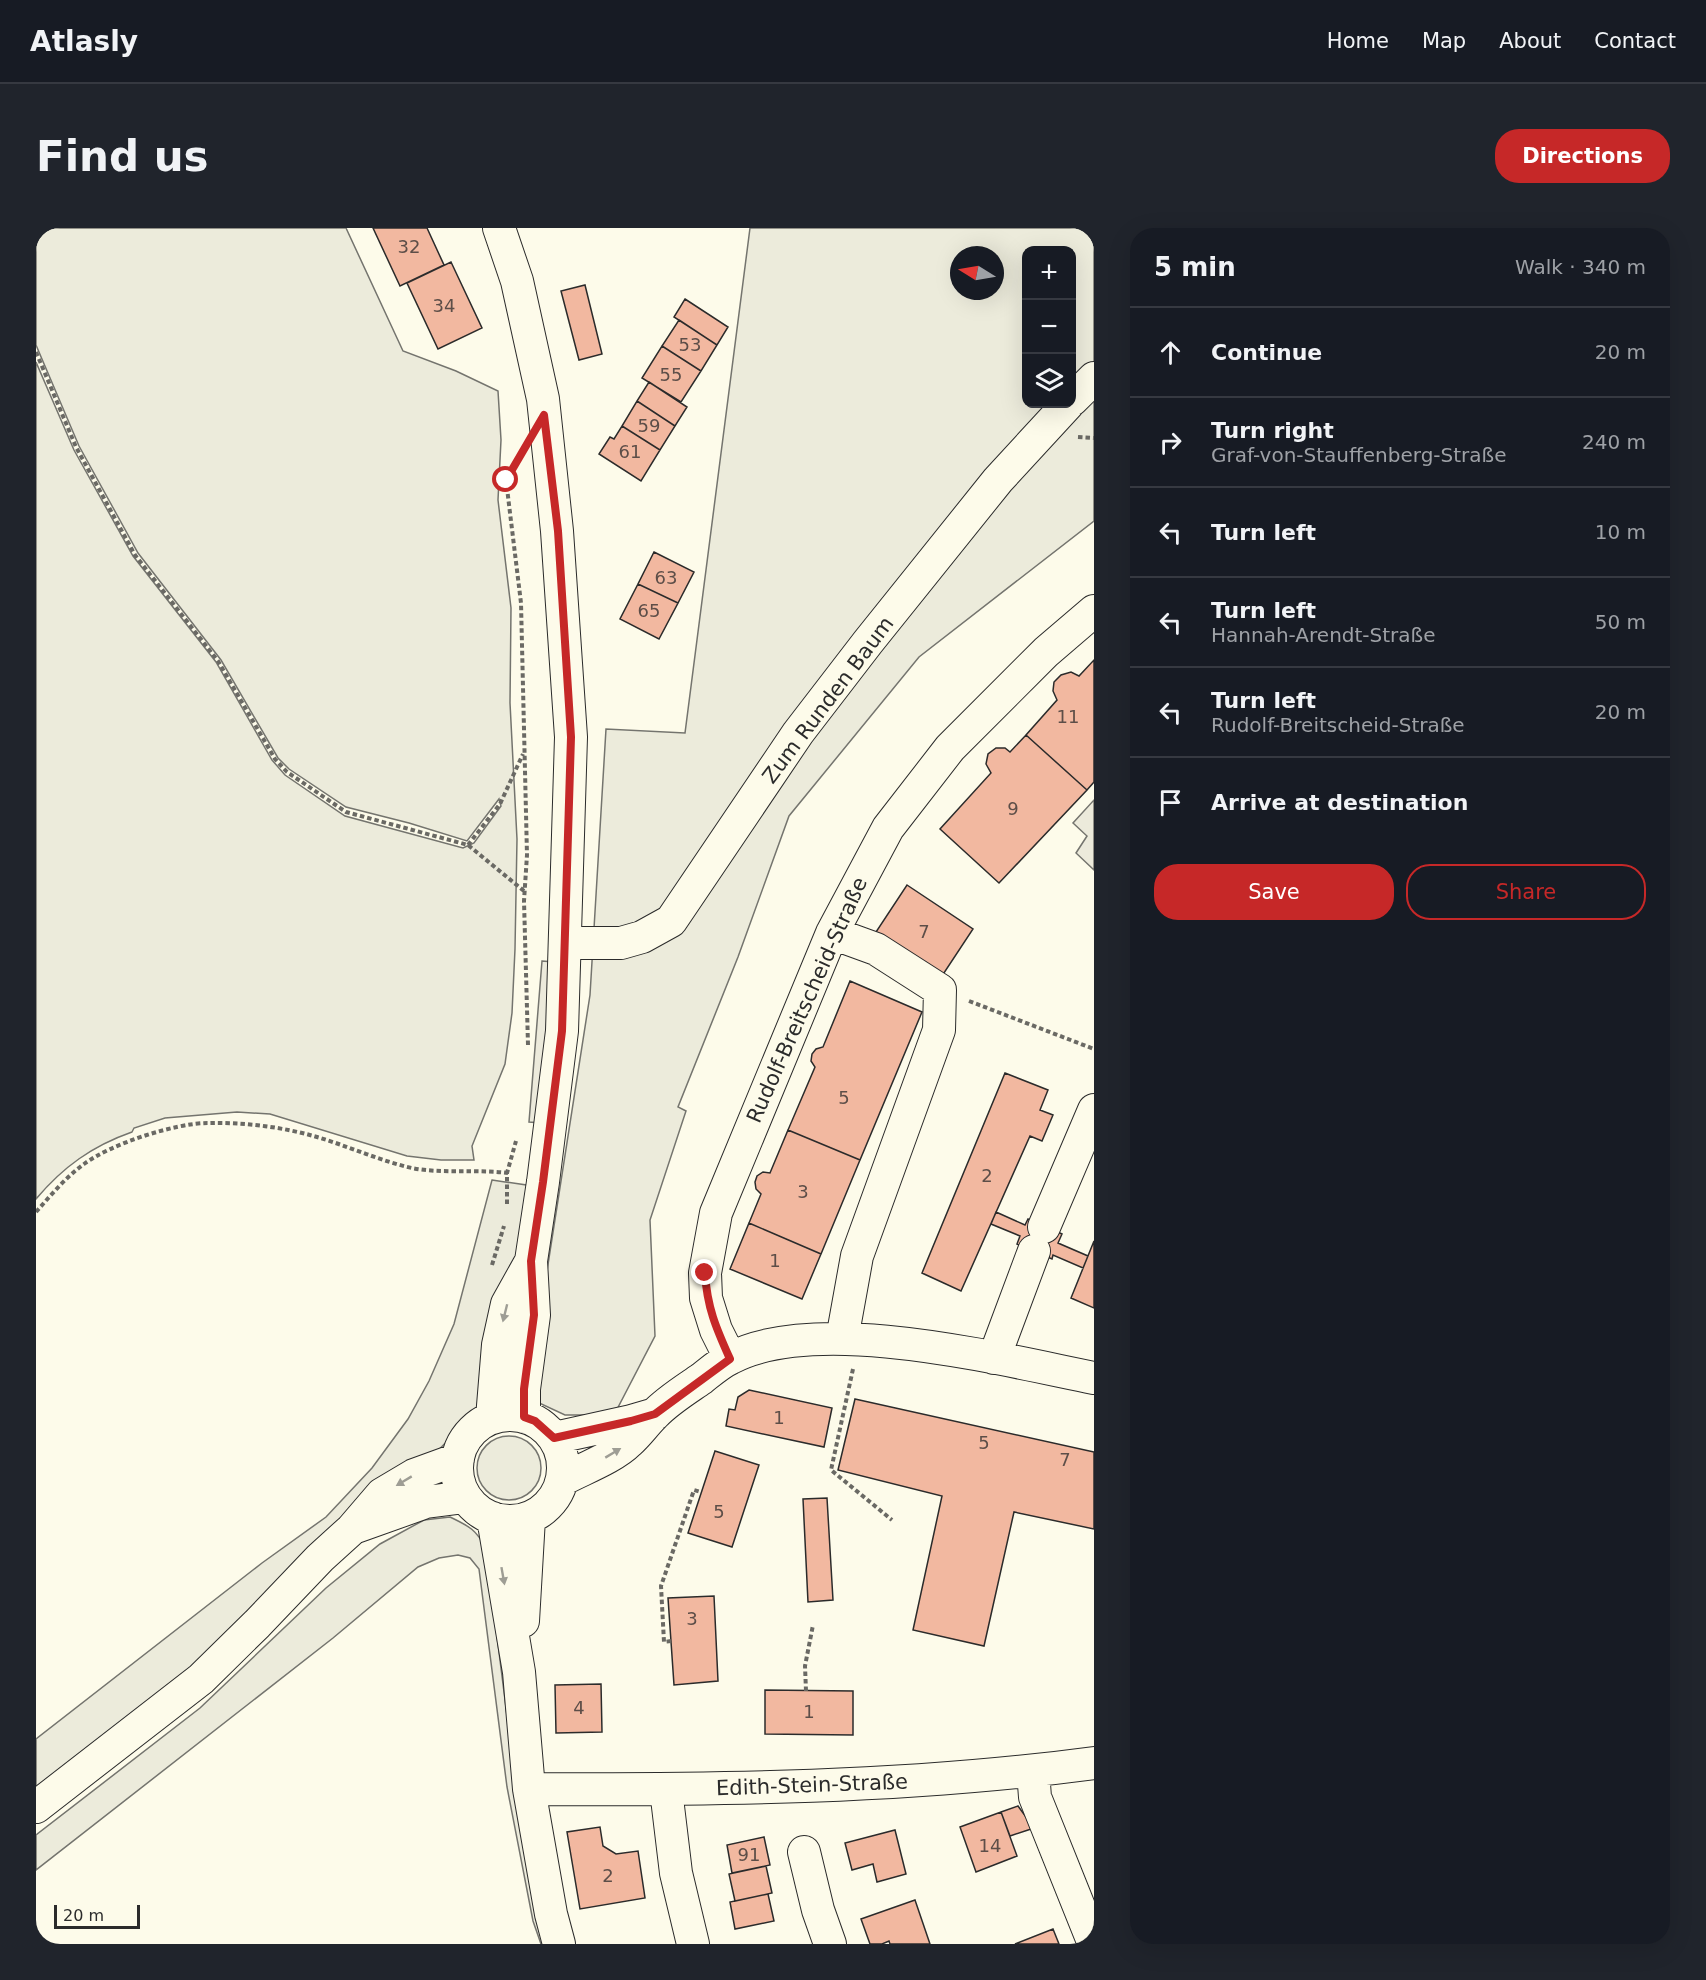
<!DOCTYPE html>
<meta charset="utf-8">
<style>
:root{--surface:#171b24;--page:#20242c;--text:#f1f3f6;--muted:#9ea1a6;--line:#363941;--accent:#c62828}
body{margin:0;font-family:"DejaVu Sans",sans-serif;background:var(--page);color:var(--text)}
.controls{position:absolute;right:18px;top:18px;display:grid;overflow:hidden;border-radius:12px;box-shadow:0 6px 24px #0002}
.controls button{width:54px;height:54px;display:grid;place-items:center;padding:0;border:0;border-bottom:2px solid var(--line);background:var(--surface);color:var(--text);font:30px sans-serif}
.compass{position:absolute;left:914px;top:18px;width:54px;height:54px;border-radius:50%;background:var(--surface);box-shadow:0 6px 24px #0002;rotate:281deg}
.scale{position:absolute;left:18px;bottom:15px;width:86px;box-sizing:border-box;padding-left:6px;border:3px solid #2b2b2b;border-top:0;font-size:16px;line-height:21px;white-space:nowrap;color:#2b2b2b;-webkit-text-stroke:4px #fdfbea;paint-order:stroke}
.stop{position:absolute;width:18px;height:18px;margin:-14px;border:4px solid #c62828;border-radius:50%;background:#fff}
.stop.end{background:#c62828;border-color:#fff;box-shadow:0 2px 6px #0008}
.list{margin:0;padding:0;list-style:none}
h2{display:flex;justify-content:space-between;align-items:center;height:78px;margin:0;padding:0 24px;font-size:26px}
h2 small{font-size:20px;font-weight:400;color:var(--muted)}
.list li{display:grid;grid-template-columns:39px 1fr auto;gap:18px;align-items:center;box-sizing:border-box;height:90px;padding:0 24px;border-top:2px solid var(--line)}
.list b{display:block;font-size:22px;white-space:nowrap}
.list p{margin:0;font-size:20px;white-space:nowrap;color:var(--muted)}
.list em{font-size:20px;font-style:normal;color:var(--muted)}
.actions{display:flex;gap:12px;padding:18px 24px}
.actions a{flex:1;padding:14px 0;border:2px solid var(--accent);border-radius:24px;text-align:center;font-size:21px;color:var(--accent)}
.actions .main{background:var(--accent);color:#fff}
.icon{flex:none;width:33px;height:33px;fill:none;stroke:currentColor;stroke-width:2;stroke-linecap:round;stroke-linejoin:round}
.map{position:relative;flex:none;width:1058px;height:1716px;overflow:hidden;border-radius:24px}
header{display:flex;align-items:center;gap:36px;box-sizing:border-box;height:84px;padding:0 30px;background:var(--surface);border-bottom:2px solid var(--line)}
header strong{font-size:28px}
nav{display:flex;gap:33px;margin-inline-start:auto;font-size:21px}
.intro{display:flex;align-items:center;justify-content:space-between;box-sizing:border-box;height:144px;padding:0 36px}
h1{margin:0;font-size:42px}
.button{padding:15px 27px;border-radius:24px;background:var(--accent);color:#fff;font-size:21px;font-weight:700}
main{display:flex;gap:36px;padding:0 36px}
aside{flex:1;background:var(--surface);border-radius:24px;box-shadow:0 6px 24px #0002}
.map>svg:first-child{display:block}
.green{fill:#ecebdb;stroke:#74746e;stroke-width:1.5;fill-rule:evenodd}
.parking{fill:#eceadb;stroke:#74746e;stroke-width:1.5}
.building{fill:#f2b8a0;stroke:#2b2b2b;stroke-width:1.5}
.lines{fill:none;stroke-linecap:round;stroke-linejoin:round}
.minor-casing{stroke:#2b2b2b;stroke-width:34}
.path{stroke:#6a6964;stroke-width:4;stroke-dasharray:4.5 3;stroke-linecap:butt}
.minor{stroke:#fdfbea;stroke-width:32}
.oneway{fill:#9e9d94}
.route{stroke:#c62828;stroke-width:8}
.labels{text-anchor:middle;stroke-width:4.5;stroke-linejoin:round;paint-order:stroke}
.number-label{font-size:18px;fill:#5d4e48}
.street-label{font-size:21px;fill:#2b2b2b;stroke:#fdfbea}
</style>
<header>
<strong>Atlasly</strong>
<nav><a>Home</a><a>Map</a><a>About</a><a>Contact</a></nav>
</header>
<div class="intro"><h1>Find us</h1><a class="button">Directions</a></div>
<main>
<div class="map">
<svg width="1058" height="1716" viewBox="0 0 1058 1716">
<rect width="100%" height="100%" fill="#fdfbea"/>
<!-- green -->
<path class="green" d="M0 0H310L367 123 420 143 462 163 465 212 462 272 475 380 474 475 481 611 479 721 476 785 469 836 436 918 438 932H405L371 928 234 886 201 884 129 890 98 900 96 904C56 918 27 939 0 971V134L38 222 97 328 180 434 236 532 249 547 309 588 427 620 438 615 465 578 463 571 431 613 373 595 310 579 253 541 242 530 185 432 102 325 43 218 0 117Z
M714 0H1058V293L883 429 753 588 702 729 642 879 650 883 614 992 619 1108 578 1187H529L501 1174 494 1152 554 767 570 501 649 505ZM990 22H1036V176H990ZM923 27H959V63H923Z
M456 952 497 958 489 1004 442 1181 392 1233 141 1456 0 1566V1511L226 1335 290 1289 336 1240 372 1191 393 1153 418 1096Z
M441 1240a32 32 0 1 1 64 0a32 32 0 1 1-64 0Z
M414 1289C433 1298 441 1302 450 1321L480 1559 511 1716H505L497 1693 471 1559 443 1341 434 1330 422 1327 403 1330 382 1339 297 1410 0 1642V1607L164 1480 290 1360 344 1316 388 1292Z"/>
<!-- parking -->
<path class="parking" d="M1058 572V642L1040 625 1051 608 1037 595Z
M506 733 518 734 505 895 493 894Z"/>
<!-- building -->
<path class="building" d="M337 0H391L408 37 364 58Z
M415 34 446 100 402 121 371 55Z
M549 57 566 126 543 132 525 63Z
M649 71 692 99 681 117 638 89Z
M643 92 681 117 665 143 626 118Z
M626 118 665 143 645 174 606 150Z
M613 154 651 179 639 198 601 173Z
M601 173 639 198 624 222 586 198Z
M586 198 624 222 605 253 563 226 574 209 578 211Z
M618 324 658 344 642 375 602 356Z
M602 356 642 375 623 411 584 391Z
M1058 432V554L1051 562 990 507 1021 472 1017 463 1018 454 1025 447 1035 444 1043 448Z
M990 507 1051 562 963 655 904 601 955 545 950 536 952 526 960 520H969L974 524Z
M871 657 937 701 904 751 838 707Z
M814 753 886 784 824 932 752 902 779 839 775 833 776 826 780 821 787 819Z
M969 845 1012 862 1004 882 1017 887 1006 913 994 908 925 1063 886 1045Z
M752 902 824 932 785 1026 713 995 725 966 720 961 719 954 721 948 727 944 734 945Z
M960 984 989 997 992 991 1026 1006 1022 1015 1052 1028 1047 1040 1017 1027 1016 1031 981 1016 984 1008 955 996Z
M713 995 785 1026 766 1071 694 1041Z
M1058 1013V1080L1035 1070Z
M713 1162 796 1180 788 1219 690 1198 693 1181 699 1182 702 1169Z
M819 1171 1058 1224V1301L978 1284 948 1418 877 1402 906 1268 802 1242Z
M679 1223 723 1237 696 1319 652 1305Z
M791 1270 797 1372 772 1374 767 1271Z
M678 1368 682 1453 638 1457 632 1370Z
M565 1456 566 1504 520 1505 519 1457Z
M729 1462 817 1463V1507L729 1506Z
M982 1578 998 1600 974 1608 965 1584Z
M965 1584 981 1628 940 1644 924 1599Z
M564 1599 567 1618 580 1626 602 1623 609 1670 544 1681 531 1604Z
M859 1602 870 1646 841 1654 837 1636 816 1642 809 1615Z
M728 1609 734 1637 696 1645 691 1617Z
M730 1638 736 1665 699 1673 693 1646Z
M732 1666 738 1693 699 1701 694 1674Z
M879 1672 894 1716H854L853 1713 846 1716H834L825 1691Z
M1017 1701 1023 1716H979Z"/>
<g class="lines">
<defs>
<path id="minor" d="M463 0 481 53 507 171 521 303 535 509 526 803 507 954 495 1033 498 1087 488 1161V1189
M1036 172 1058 150
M796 705 840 721 904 762 903 802 821 1028 806 1111
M530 715H585L606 709 635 693 762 505 832 414 962 252 1032 176
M1008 999 1058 882
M694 1130 680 1102 670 1070 669 1045 680 985 796 705 852 600 914 520 1010 424 1058 383
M958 1130 998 1023
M421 1240a53 53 0 1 1 106 0a53 53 0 1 1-106 0Z
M456 1190 462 1117 471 1076 495 1033
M518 1210 595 1193 619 1186
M526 1252C546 1241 577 1230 593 1214 602 1206 609 1196 618 1187 631 1173 649 1162 665 1151 674 1144 684 1135 695 1130 782 1085 963 1131 1058 1150
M457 1290 483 1444 493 1561 515 1686 523 1716
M320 1299 390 1274 429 1269
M487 1393 493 1290
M997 1543 999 1569 1058 1716
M493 1561C682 1562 871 1560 1058 1535
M630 1562 640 1645 657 1716
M0 1579 165 1451 221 1396 284 1330 316 1301 346 1266 378 1247 422 1231
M768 1624 782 1682 794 1716"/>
</defs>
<!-- minor casing -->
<use href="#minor" class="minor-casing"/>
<!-- path -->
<path class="path" d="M0 124 40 219 99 327 182 433 239 531 251 544 310 584 432 617 488 663
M1042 209 1058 210
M482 232 470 252 485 375 491 627 488 673 492 817
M432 617 464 576 487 526
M933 773 1058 821
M471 976V945L480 913
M0 984C15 967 30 949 48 936 75 916 139 895 172 895 207 894 247 899 281 909 312 918 344 933 376 940 405 946 440 941 472 945
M456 1037 468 998
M817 1141 795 1242 856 1292
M635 1413 628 1414 625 1358 658 1262 665 1264
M770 1463 769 1438 777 1397"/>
<!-- minor -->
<use href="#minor" class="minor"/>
</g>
<!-- one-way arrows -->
<defs><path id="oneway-solid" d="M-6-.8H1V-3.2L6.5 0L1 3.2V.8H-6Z" transform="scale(1.5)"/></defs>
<g class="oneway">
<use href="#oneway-solid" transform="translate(469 1085) rotate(104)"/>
<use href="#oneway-solid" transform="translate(577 1225) rotate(-31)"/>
<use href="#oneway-solid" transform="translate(368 1253) rotate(149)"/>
<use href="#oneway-solid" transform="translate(467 1348) rotate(80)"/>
</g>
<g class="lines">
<!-- route -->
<path class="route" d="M470 252 508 187 522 303 535 509 526 803 507 954 495 1033 498 1087 488 1161V1189L499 1193 518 1210 595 1193 619 1186 694 1131C680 1100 671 1079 669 1045"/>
</g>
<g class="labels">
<!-- number labels -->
<g class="number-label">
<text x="373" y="25">32</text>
<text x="408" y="84">34</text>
<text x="654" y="123">53</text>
<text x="635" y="153">55</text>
<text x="613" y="204">59</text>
<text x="594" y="230">61</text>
<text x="630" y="356">63</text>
<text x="613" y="389">65</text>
<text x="1032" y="495">11</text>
<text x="977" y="587">9</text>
<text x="888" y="710">7</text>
<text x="808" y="876">5</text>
<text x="951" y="954">2</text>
<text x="767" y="970">3</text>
<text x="739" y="1039">1</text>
<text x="743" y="1196">1</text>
<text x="948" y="1221">5</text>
<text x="1029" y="1238">7</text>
<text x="683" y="1290">5</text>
<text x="656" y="1397">3</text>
<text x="543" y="1486">4</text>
<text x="773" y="1490">1</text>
<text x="954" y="1624">14</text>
<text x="713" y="1633">91</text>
<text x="572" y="1654">2</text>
</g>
<!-- street labels -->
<g class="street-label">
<text transform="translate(792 472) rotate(-53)" y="7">Zum Runden Baum</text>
<text transform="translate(771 772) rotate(-66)" y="7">Rudolf-Breitscheid-Straße</text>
<text transform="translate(776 1557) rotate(-2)" y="7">Edith-Stein-Straße</text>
</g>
</g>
</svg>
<div class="controls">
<button>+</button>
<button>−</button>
<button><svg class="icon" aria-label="layers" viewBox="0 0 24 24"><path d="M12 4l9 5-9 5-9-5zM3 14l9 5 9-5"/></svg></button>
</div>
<svg class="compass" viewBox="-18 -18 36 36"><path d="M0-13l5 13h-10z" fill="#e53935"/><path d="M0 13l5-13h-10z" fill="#9ea1a6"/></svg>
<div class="scale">20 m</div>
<div class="stop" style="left:470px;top:252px"></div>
<div class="stop end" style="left:669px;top:1045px"></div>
</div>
<aside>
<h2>5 min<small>Walk · 340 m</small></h2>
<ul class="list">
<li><svg class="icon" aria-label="ahead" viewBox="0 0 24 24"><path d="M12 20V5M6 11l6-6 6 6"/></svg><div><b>Continue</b></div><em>20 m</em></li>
<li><svg class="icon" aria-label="right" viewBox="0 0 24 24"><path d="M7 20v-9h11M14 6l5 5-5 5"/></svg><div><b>Turn right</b><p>Graf-von-Stauffenberg-Straße</p></div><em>240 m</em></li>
<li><svg class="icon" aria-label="left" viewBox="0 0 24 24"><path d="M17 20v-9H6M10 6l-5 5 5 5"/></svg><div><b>Turn left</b></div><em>10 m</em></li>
<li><svg class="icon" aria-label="left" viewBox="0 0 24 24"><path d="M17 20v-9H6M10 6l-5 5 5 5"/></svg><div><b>Turn left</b><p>Hannah-Arendt-Straße</p></div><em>50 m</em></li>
<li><svg class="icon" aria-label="left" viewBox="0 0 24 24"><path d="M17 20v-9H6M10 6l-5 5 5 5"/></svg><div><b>Turn left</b><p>Rudolf-Breitscheid-Straße</p></div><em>20 m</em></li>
<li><svg class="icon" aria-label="arrive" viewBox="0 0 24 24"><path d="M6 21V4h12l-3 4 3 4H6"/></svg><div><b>Arrive at destination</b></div></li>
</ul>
<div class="actions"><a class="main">Save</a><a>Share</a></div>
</aside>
</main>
